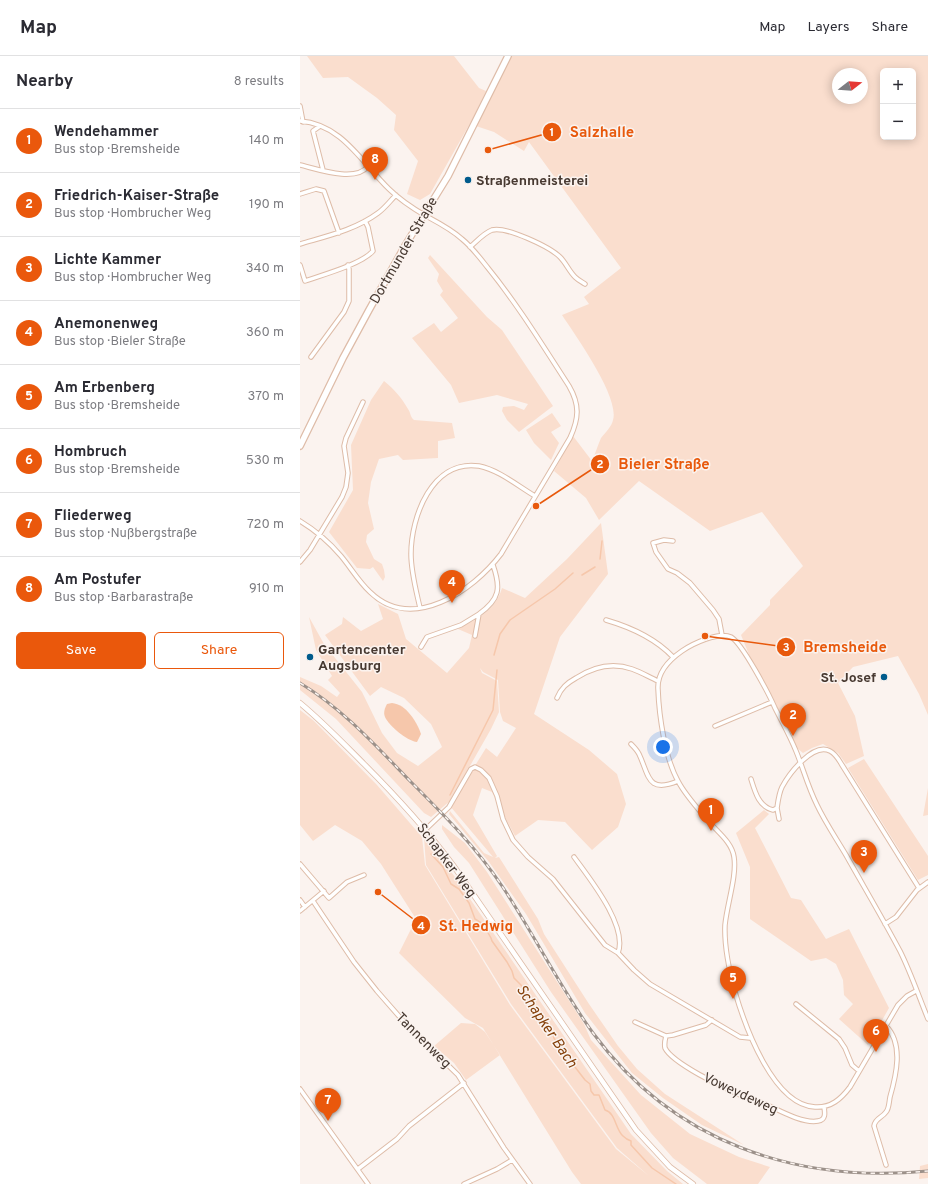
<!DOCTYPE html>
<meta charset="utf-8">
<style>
:root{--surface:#fff;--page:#f7f7f7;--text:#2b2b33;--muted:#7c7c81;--line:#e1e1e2;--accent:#ea580c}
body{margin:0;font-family:Overpass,sans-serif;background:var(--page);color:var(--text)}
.controls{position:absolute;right:12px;top:12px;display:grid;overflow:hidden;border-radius:6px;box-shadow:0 2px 10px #0003}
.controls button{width:36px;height:36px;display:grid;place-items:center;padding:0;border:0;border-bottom:1px solid var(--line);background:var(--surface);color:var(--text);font:20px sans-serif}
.compass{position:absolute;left:532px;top:12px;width:36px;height:36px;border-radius:50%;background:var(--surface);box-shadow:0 2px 10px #0003;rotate:73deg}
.you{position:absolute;left:363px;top:691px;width:14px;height:14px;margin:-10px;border:3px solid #fff;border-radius:50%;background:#1a73e8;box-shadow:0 0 0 6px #1a73e833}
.badge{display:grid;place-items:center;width:26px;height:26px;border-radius:50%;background:var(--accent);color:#fff;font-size:13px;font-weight:700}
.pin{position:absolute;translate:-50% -33px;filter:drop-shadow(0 1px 2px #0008)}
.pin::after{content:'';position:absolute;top:21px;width:14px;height:12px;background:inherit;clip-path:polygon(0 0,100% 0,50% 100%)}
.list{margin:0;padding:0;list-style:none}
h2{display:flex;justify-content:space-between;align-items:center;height:52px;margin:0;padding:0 16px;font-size:17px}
h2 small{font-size:13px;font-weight:400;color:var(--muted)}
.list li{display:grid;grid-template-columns:26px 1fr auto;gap:12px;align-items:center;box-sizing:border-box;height:64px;padding:0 16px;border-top:1px solid var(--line)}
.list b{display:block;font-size:15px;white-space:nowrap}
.list p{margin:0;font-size:13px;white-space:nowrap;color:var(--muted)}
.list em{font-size:13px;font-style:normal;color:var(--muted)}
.actions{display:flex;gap:8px;padding:12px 16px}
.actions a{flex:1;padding:9px 0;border:1px solid var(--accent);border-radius:6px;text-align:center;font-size:14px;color:var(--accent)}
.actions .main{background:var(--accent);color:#fff}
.map{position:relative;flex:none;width:628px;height:1128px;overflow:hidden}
header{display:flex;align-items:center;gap:24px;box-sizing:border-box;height:56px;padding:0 20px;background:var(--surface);border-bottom:1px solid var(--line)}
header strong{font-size:19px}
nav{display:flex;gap:22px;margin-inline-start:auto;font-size:14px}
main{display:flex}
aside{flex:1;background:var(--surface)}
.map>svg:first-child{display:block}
.green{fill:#fadece;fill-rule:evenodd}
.water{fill:#f6c7ab}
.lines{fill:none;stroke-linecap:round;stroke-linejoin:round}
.stream{stroke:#f6c7ab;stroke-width:1.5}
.minor-casing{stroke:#debca8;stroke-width:5.5}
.tertiary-casing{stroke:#debca8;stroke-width:6}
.secondary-casing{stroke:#debca8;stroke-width:8}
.minor{stroke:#fff;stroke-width:3.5}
.tertiary{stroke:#fff;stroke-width:4.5}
.secondary{stroke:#fff;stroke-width:5.5}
.rail-casing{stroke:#9c918a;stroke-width:3}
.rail{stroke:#fbf3ef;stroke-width:1.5;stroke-dasharray:4.5;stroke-linecap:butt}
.poi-dot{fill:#005b8c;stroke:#fbf3ef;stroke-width:1.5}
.labels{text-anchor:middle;stroke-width:3;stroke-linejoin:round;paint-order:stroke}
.poi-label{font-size:14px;font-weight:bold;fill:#473931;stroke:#fbf3ef;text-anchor:start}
.street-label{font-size:14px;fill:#473931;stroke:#fbf3ef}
.water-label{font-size:15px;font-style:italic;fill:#85410b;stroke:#fbf3ef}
.leader{fill:none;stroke:#e8590c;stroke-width:1.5}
.callout-dot{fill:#e8590c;stroke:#fbf3ef;stroke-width:1.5}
.mark-label{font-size:12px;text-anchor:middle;font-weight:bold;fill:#fff}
.callout-label{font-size:15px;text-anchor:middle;font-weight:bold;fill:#e8590c;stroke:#fbf3ef;stroke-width:3;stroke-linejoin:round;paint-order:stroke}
</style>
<header>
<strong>Map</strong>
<nav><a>Map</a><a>Layers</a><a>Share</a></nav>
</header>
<main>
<aside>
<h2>Nearby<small>8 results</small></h2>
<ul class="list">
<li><span class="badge">1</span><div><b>Wendehammer</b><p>Bus stop · Bremsheide</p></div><em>140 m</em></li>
<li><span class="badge">2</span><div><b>Friedrich-Kaiser-Straße</b><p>Bus stop · Hombrucher Weg</p></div><em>190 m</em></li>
<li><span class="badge">3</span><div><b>Lichte Kammer</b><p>Bus stop · Hombrucher Weg</p></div><em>340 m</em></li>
<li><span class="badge">4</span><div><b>Anemonenweg</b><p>Bus stop · Bieler Straße</p></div><em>360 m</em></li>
<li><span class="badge">5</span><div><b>Am Erbenberg</b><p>Bus stop · Bremsheide</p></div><em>370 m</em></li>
<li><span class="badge">6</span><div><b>Hombruch</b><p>Bus stop · Bremsheide</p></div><em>530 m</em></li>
<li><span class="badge">7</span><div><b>Fliederweg</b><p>Bus stop · Nußbergstraße</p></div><em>720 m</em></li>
<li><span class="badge">8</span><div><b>Am Postufer</b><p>Bus stop · Barbarastraße</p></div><em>910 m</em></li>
</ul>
<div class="actions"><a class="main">Save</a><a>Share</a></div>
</aside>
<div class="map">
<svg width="628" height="1128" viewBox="0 0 628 1128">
<rect width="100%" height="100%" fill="#fbf3ef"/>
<!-- green -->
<path class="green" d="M7 0H154L179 32 186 35 173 62 130 138 120 144 107 138 118 105 94 74 96 59 77 42 48 21 23 22Z
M211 0H628V659L619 638 598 600 553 611 538 627 555 660 564 700 546 708 538 697 523 688 512 692 503 697 497 692 474 644 450 601 441 579 470 549V544L503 510 462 456 410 475 339 425 299 464 286 442 254 415 273 380 292 405C295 398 298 389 301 382 305 377 312 370 313 364 320 341 275 279 262 259L289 248 284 241 321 212 229 86 224 95 194 76 176 70ZM583 15H613V81H583ZM538 18H562V42H538Z
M130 199 187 261 202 274 253 350 219 376 207 364 202 355 203 351 214 350 224 354 228 348 197 339 159 347 151 329 112 282 134 267 141 276 158 262 140 239 143 235 137 225 139 218 128 202Z
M84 325C95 334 101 341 108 353 111 357 110 361 114 364L152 367 155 382 138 385V402L103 404 98 399 79 403 71 426 68 447 74 473 67 479 66 486 74 503 82 508 84 514 85 521 83 525 73 511 70 513 57 512 29 476 53 434 51 389 71 344Z
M252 357 261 370 251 376 259 387 251 404 234 387 226 374Z
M301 467 308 518 260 581 234 658 289 694 317 718 326 748 318 771 292 794 265 766 238 764 215 780 192 736 182 732 173 759 197 800 195 802 199 801 238 863 244 878 289 948 318 990 337 1013 365 1038 444 1089 402 1069 363 1042 332 1017 285 957 226 858 189 806 149 758 150 755 184 797 193 801 150 750 186 692 197 701 216 672 203 665 200 656 198 624 183 616 180 612 182 617 197 625 199 656 191 673 150 745 131 761 124 757 36 663 0 634V621L21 630 37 641 40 637 28 624 32 620 16 594 9 561 24 588 62 636 82 677 97 697 118 710 142 691 131 668 104 642 81 631 70 640 25 579 42 568 43 561 61 575 83 563 78 548 98 558 106 583 147 617 169 592 172 579 158 573C178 562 195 555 202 532L225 542 267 503Z
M0 654 14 665 77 729 122 781 125 809 210 949 316 1093 349 1120 317 1092 211 948 126 809 124 781 155 821 331 1078 367 1115 383 1128H281L272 1116 183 972 165 962 99 897 116 863 81 808 62 785 35 769 13 785 0 769Z
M564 703 628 800V819L618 824 548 712Z
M628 732V759L623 760Z
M464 754 469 758 455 772 491 842 501 844 526 883 549 873 589 952 568 989 539 963 553 948 544 939 543 924 536 908 526 902 511 905 450 863V811L436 777Z
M142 769 165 787 187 816 284 968 291 984 341 1039 390 1078 439 1101 470 1111 458 1128H407L373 1102 351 1077 251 936 169 807 154 791 142 773Z
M161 967 175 968 185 976 200 999 166 1024 154 1007 134 990Z
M628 1108V1122L619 1123 620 1110Z"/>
<!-- water -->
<path class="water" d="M92 647C106 648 117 666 121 678L117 686C107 685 89 670 85 661 83 656 85 652 87 648Z"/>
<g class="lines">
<!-- stream -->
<path class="stream" d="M300 503 302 485
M282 519 295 511
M194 599 200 578 210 564 255 533 273 517
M150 739 193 654 197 614
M131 798 143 811 151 828 159 833 169 847 175 863 183 868 191 882 192 885 207 906 212 915 214 922 221 929 235 951 237 956 247 968 252 975 254 982 267 1004 275 1011 285 1024 290 1028 291 1035 294 1039H299L305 1054C316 1057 315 1073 323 1080 325 1082 328 1084 331 1085V1089L352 1112 376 1128"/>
<defs>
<path id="minor" d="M0 50 3 66
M0 65C42 68 62 107 89 133 99 143 114 153 126 160 139 167 151 173 162 183 172 191 180 202 188 212 218 249 243 290 269 330 280 349 279 362 270 382L201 498C173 535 112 577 70 536 59 526 51 512 41 500 30 487 15 474 0 465
M20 70 13 75 23 114
M0 109C17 113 56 127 68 110
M0 138 16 133 24 135 39 177
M0 188C27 180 55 174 78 157 85 152 90 145 96 139
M170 191C177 185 184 177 192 174 206 170 250 191 260 201 266 207 269 215 275 221 278 224 282 226 285 228
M0 209 5 225C22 219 62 208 73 195L68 171 65 165
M11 301 44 256 49 245V213L48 209
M373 485 364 484 353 487 356 496 368 513 377 517 390 527 413 554 419 563 422 579
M0 506 10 494 42 441 46 431 48 417 44 390 46 382 63 346
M120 552C116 534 111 516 111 498 111 461 132 403 179 410 199 414 218 430 235 440
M306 564C330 571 356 583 373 601
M175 580 179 558C200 543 201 532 193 509
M121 591 127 581 161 569 179 558
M257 642C261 632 267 627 276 622 293 611 312 606 332 613 341 616 349 621 358 625
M415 670 472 646
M331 688C334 691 337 694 339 698 349 719 347 738 378 725
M451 723C455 736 459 751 473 754L477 752C478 745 479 737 482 731 489 718 513 686 530 695 536 698 539 704 542 709L619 832
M477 752 479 763
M126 773 149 751 171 713 175 711 181 714 189 722 197 740 203 763 213 784 228 801 253 823 305 889 318 897 334 914 350 928 440 981 450 982
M274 801C290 823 328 870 318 897
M0 808 29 842 47 826 64 819
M0 844 5 851
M13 845 54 906 77 935 105 967 158 1019 204 1092 230 1128
M0 855 24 835
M585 868 596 861 617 834 628 826
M616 935 607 940 598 949 550 1031C541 1043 531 1052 515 1051 473 1049 445 970 435 936 429 914 424 891 425 869 427 848 437 820 434 801 432 787 419 777 410 767 400 755 385 739 378 725 365 702 359 660 358 633 357 616 369 604 382 595 392 588 419 575 431 581 442 587 469 638 475 652 482 666 490 680 496 695 503 712 508 731 517 749 525 766 536 782 546 799 564 831 583 863 600 895 611 917 619 941 628 963
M496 948 539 983 545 992 552 1009 559 1015
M335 966 366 980 373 979 406 969 412 964
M586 970C604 988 596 1020 590 1041 589 1046 589 1053 586 1056 582 1062 575 1062 574 1070L586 1109
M366 980C365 984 364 987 365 992 372 1007 424 1032 440 1039 447 1042 455 1044 463 1047 477 1053 502 1068 518 1065 526 1064 525 1057 524 1051
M0 1033 68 1128
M58 1113 97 1083 109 1070 164 1027
M164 1128 197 1113 212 1104"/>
<path id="tertiary" d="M0 647C23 666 43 687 64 708 96 740 126 773 153 809L336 1074 370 1111 393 1128"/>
<path id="secondary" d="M0 390 43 302 69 254 106 188 148 120 208 0"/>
</defs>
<!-- minor casing -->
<use href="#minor" class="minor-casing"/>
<!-- tertiary casing -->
<use href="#tertiary" class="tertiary-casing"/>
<!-- secondary casing -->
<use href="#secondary" class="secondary-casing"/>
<!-- minor -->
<use href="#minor" class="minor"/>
<!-- tertiary -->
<use href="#tertiary" class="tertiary"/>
<!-- secondary -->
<use href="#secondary" class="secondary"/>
<defs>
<path id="rail" d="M0 627C43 653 76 690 110 725 143 758 176 791 202 830 234 878 259 930 293 977 373 1086 496 1128 628 1115"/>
</defs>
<!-- rail casing -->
<use href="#rail" class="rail-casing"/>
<!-- rail -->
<use href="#rail" class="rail"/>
</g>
<!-- markers -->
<g class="poi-dot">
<circle cx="168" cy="124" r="4"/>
<circle cx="10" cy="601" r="4"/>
<circle cx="584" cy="621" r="4"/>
</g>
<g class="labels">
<!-- poi labels -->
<g class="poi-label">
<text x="176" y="129">Straßenmeisterei</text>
<text x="18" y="598">Gartencenter<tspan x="18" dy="16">Augsburg</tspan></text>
<text x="576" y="626" text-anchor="end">St. Josef</text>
</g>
<!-- street labels -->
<g class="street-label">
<text transform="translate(103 194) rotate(-60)" y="5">Dortmunder Straße</text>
<text transform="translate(147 804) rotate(53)" y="5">Schapker Weg</text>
<text transform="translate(124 984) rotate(45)" y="5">Tannenweg</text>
<text transform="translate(441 1037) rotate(25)" y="5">Voweydeweg</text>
</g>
<!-- water labels -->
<g class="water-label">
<text transform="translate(247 970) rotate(56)" y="5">Schapker Bach</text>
</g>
</g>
<!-- callouts -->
<path class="leader" d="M188 94L252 76M236 450L300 408M405 580L486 591M78 836L121 869"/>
<g class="callout-dot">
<circle cx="188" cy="94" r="4"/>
<circle cx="236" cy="450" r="4"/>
<circle cx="405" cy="580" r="4"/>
<circle cx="78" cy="836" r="4"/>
<circle cx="252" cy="76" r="10"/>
<circle cx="300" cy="408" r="10"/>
<circle cx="486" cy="591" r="10"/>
<circle cx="121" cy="869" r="10"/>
</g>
<g class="mark-label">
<text x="252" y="80">1</text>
<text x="300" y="412">2</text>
<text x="486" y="595">3</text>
<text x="121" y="874">4</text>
</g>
<g class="callout-label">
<text x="302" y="81">Salzhalle</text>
<text x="364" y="413">Bieler Straße</text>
<text x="545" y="596">Bremsheide</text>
<text x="176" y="875">St. Hedwig</text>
</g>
</svg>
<div class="controls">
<button>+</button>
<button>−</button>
</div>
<svg class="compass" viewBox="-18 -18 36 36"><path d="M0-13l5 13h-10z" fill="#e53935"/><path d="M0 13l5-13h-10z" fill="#7c7c81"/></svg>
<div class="you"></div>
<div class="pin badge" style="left:411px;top:775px">1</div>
<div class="pin badge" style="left:493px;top:680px">2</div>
<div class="pin badge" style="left:564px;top:817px">3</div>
<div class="pin badge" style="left:152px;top:547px">4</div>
<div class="pin badge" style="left:433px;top:943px">5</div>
<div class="pin badge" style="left:576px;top:996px">6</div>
<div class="pin badge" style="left:28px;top:1065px">7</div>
<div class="pin badge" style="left:75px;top:124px">8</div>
</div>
</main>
